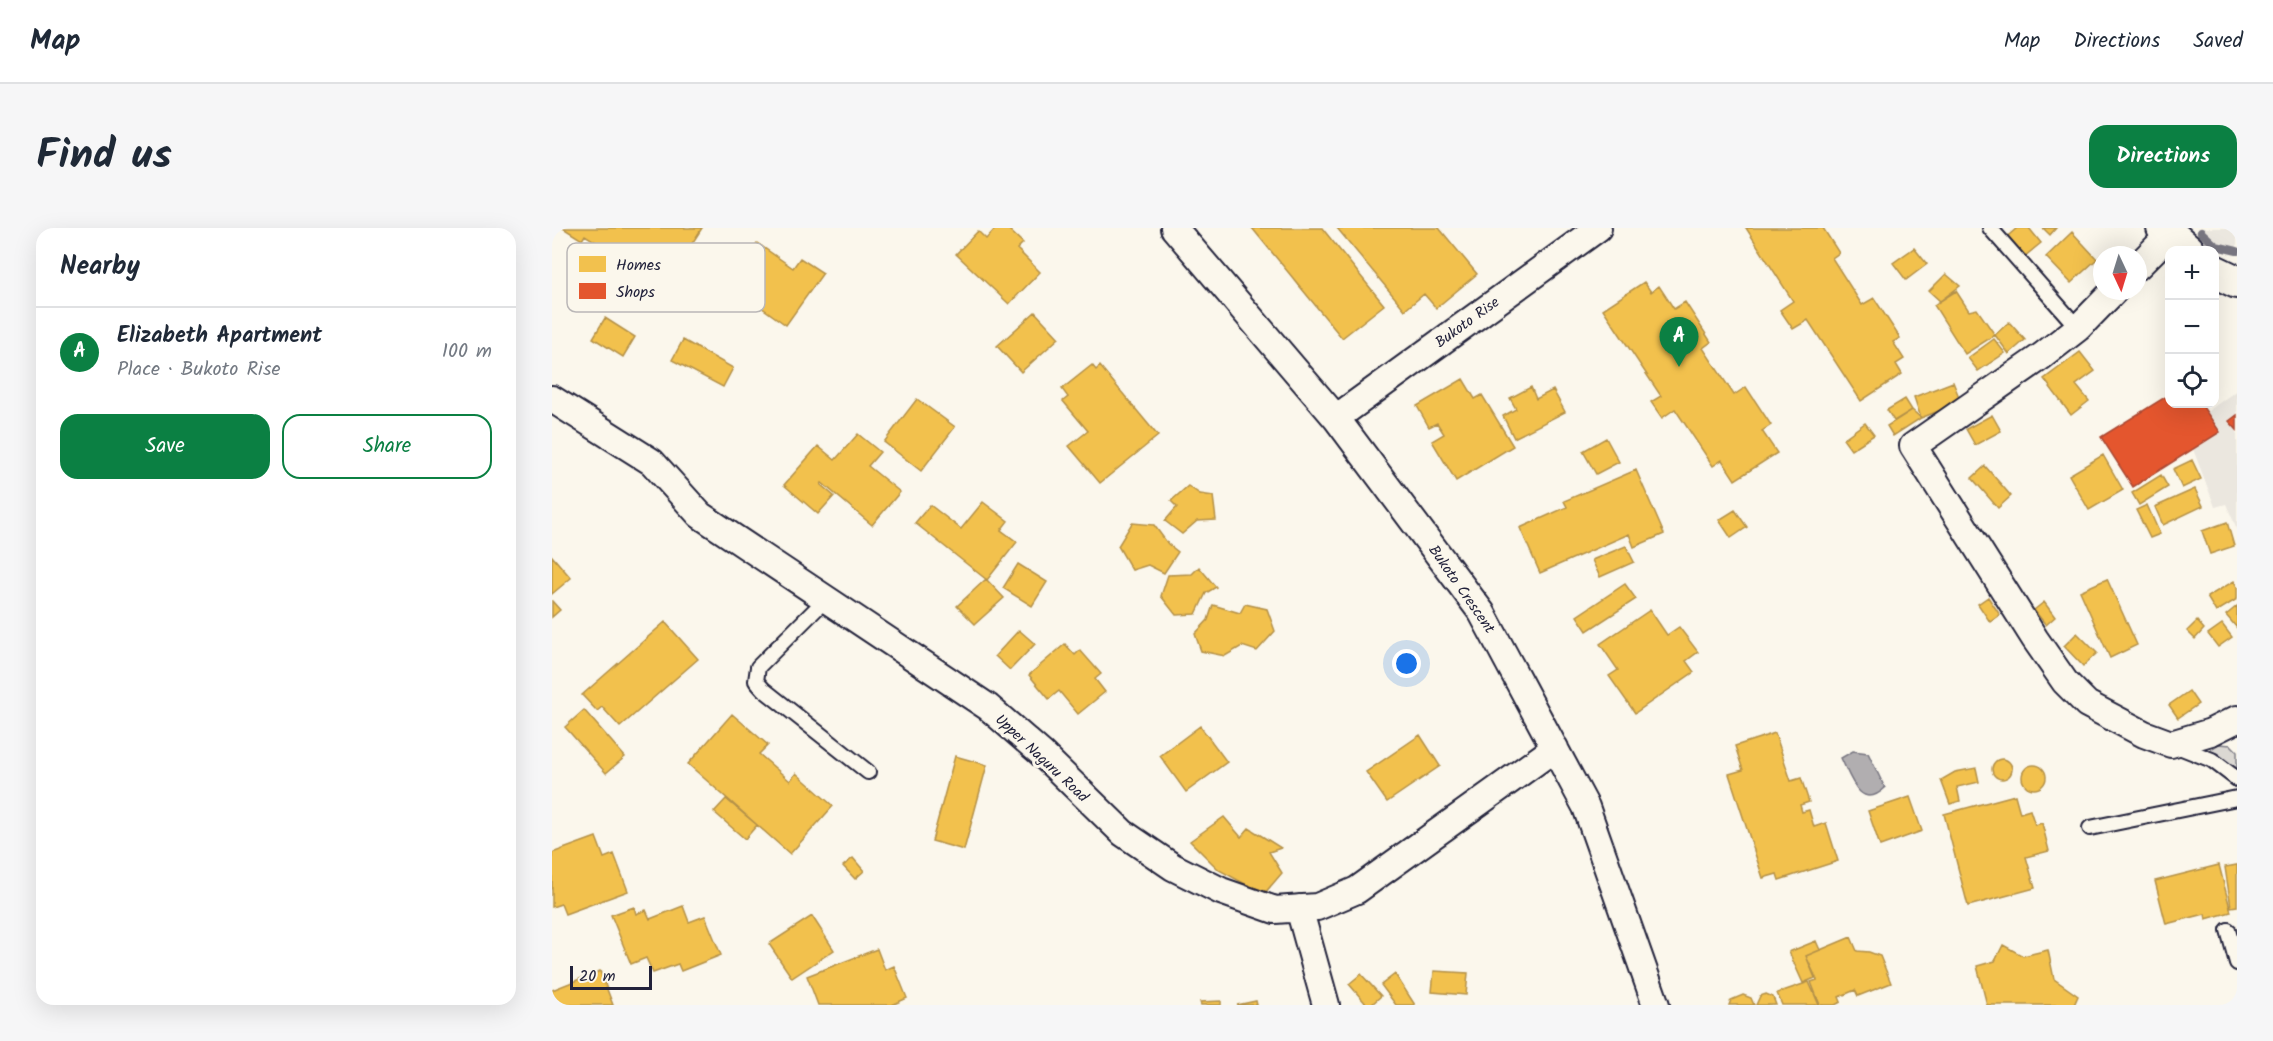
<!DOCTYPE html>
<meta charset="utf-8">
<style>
:root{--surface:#fff;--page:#f6f6f7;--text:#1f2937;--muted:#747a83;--line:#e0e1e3;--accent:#0b8043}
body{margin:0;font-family:Kalam,sans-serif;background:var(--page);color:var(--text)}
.controls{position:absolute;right:18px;top:18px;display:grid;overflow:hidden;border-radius:12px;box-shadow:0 6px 24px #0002}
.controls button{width:54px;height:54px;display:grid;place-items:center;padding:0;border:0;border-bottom:2px solid var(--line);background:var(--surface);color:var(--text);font:30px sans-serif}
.compass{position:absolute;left:1541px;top:18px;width:54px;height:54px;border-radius:50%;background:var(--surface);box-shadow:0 6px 24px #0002;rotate:176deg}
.scale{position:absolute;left:18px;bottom:15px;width:82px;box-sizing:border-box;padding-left:6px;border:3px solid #22223b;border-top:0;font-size:16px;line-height:21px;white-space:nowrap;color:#22223b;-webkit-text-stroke:4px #fbf7ec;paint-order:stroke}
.you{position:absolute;left:855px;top:436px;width:21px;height:21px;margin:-15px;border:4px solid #fff;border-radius:50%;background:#1a73e8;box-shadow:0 0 0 9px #1a73e833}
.badge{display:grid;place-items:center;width:39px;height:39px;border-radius:50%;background:var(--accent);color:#fff;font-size:20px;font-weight:700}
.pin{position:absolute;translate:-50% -50px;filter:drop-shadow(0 2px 3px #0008)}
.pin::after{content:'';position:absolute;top:32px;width:21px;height:18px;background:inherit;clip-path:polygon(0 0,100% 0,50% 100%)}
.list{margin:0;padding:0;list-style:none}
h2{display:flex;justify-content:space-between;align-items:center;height:78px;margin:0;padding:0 24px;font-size:26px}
h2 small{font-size:20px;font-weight:400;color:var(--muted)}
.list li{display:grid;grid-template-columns:39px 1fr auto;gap:18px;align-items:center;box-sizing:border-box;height:90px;padding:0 24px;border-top:2px solid var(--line)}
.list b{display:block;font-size:22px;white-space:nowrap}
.list p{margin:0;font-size:20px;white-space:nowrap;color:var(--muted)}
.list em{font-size:20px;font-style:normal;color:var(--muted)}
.actions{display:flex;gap:12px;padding:18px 24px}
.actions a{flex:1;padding:14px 0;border:2px solid var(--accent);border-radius:18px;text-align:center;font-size:21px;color:var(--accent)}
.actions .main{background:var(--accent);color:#fff}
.icon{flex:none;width:33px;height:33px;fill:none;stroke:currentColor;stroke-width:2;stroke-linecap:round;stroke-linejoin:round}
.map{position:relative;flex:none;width:1685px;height:777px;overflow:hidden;border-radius:18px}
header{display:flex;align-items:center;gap:36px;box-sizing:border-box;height:84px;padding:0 30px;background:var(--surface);border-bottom:2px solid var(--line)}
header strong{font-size:28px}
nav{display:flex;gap:33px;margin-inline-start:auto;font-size:21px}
.intro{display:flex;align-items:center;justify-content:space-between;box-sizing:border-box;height:144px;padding:0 36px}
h1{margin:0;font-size:42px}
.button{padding:15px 27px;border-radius:18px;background:var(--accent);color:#fff;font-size:21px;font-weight:700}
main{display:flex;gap:36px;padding:0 36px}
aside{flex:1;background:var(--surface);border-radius:18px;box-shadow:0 6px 24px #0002}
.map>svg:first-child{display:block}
.built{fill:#ebe7df}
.green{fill:#dbd8d3;stroke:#7e7d87;stroke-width:1.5}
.water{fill:#b1aeb0;stroke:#787681;stroke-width:1.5}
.homes{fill:#f2c14e;stroke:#b49148;stroke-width:1.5}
.shops{fill:#e4572e;stroke:#aa4732;stroke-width:1.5}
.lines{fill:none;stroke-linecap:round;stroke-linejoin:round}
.stream{stroke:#787681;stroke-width:8}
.service-casing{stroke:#22223b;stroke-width:18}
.minor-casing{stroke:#22223b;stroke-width:30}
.tertiary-casing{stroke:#22223b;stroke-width:36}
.service{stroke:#fbf7ec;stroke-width:14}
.minor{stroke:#fbf7ec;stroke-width:26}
.tertiary{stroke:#fbf7ec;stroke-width:32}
.labels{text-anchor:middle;stroke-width:6;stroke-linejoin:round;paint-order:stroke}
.street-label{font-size:15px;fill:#22223b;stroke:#fbf7ec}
.key{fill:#fbf7ec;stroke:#bab7b7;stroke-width:1.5}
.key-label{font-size:16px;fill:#22223b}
</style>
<header>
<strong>Map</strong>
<nav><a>Map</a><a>Directions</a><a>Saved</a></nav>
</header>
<div class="intro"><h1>Find us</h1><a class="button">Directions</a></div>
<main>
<aside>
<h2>Nearby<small></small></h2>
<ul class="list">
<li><span class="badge">A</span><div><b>Elizabeth Apartment</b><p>Place · Bukoto Rise</p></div><em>100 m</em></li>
</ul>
<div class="actions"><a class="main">Save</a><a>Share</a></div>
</aside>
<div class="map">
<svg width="1685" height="777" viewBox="0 0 1685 777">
<rect width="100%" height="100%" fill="#fbf7ec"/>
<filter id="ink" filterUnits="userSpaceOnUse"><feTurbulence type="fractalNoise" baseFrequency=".0167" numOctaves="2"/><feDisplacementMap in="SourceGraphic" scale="12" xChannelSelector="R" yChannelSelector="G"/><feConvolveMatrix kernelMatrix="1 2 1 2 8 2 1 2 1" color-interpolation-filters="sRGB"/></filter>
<g filter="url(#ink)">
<!-- built -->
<path class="built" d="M1645 0H1685V23L1664 18Z
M1685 162V301L1674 276 1663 279 1633 200Z"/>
<!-- green -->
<path class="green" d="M1667 516 1679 517 1685 523V543L1655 524Z"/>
<!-- water -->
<path class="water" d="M1301 523 1316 525 1333 560C1308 584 1298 548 1289 530Z"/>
<!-- homes -->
<path class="homes" d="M11 0H150L111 61 85 45 88 42 33 7 30 12Z
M444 0H455L471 15 465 21 488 44 457 76 404 26 426 3 434 11Z
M700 0H770L832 77 790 110Z
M785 0H887L925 46 884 80 872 66 853 82Z
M1194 0H1271L1287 25 1280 30 1310 77 1322 70 1348 110 1341 114 1352 131 1344 136 1350 146 1309 173 1256 92 1241 101 1228 82 1241 73Z
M1465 0H1477L1489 15 1467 33 1450 13Z
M1491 0H1504L1498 7Z
M1520 4 1545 31 1519 55 1494 29Z
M205 15 241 40 248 30 271 45 234 97 209 79 211 75 178 52Z
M1362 20 1375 36 1354 52 1341 35Z
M1394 46 1408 58 1388 73 1377 63Z
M1092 54 1099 64 1107 58 1122 81 1133 74 1159 114 1151 120 1182 167 1194 159 1219 197 1210 203 1225 225 1183 252 1170 232 1161 238 1123 181 1110 190 1099 174 1109 168 1051 81Z
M1404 63 1417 83 1425 81 1443 107 1413 126 1382 77Z
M483 84 507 110 469 144 445 118Z
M53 90 83 109 71 129 41 110Z
M1457 94 1473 112 1457 126 1443 107Z
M1442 111 1453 125 1426 143 1416 130Z
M131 112 181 140 171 159 120 132Z
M1528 124 1543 143 1524 157 1537 173 1519 187 1492 151Z
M540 137 544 142 548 138 606 208 548 255 517 218 536 203 511 173 516 169 510 161Z
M911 151 923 171 930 167 961 218 904 253 880 213 892 206 885 195 877 199 865 178Z
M1401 154 1409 174 1369 190 1362 169Z
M979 159 984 171 1001 162 1013 184 962 210 951 188 964 181 958 170Z
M365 171 403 199 369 243 332 214Z
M1353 171 1360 182 1342 193 1335 182Z
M1360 182 1369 190 1341 208 1335 198Z
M1440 187 1449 203 1423 217 1414 201Z
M1313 195 1322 207 1299 222 1291 211Z
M306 206 328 224 316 238 348 264 320 297 270 255 269 257 282 268 266 286 232 257 266 218 283 232Z
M1054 210 1067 234 1044 246 1031 223Z
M1551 227 1571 262 1537 282 1517 247Z
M1640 232 1649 251 1630 260 1621 241Z
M1433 238 1459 268 1446 280 1420 250Z
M1084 242 1112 306 1082 319 1077 306 988 345 968 300 1015 279 1012 273Z
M1609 247 1616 259 1587 277 1580 265Z
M636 258 648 266 661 268 664 292 645 293 630 306 613 293 625 279 619 273Z
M1643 261 1651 278 1611 297 1603 279Z
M431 274 456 293 449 302 465 314 435 352 363 295 378 277 409 301Z
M1595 277 1608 306 1598 310 1584 282Z
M1183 282 1195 299 1179 310 1167 292Z
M1675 294 1682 318 1658 326 1650 303Z
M580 295 602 297 616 316 626 324 612 345 596 337 580 342 566 318Z
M1074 318 1082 334 1048 349 1040 332Z
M0 328 19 350 0 366Z
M466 336 495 354 480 378 451 360Z
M647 339 664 359 654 365 644 386 624 387 609 368 616 347 640 346Z
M434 351 452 370 423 396 405 378Z
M1555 351 1585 417 1558 430 1528 363Z
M1682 353 1685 359V371L1664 384 1655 369Z
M1073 356 1084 371 1035 403 1025 388Z
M1436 369 1448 387 1438 394 1426 376Z
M0 373 8 382 0 389Z
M1492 374 1503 389 1494 397 1482 382Z
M693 376 715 381 723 403 705 423 690 418 673 428 649 423 643 406 656 392 661 377 688 385Z
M1685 378V400L1674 387Z
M1098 382 1115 407 1127 399 1146 424 1134 433 1142 444 1083 485 1057 448 1066 442 1048 416Z
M1645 393 1652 401 1643 411 1635 403Z
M113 394 146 431 68 499 50 479 45 483 30 467Z
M1670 396 1680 409 1666 419 1656 406Z
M467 402 483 416 458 442 443 428Z
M1525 405 1545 425 1531 438 1512 418Z
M513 416 523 427 528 422 549 446 543 451 553 464 526 486 507 463 497 471 477 447Z
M1637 463 1646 476 1626 490 1617 477Z
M32 482 73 529 54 545 13 499Z
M180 486 216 517 207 526 238 553 244 545 281 578 238 626 136 536Z
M648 498 675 534 634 564 608 528Z
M1223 505 1239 553 1249 550 1257 574 1248 577 1250 584 1257 582 1262 599 1274 595 1286 633 1227 652 1225 646 1211 650 1177 546 1191 542 1183 518Z
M868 507 888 538 835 574 814 544Z
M403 528 435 537 412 622 380 613Z
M1440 541a10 10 0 1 1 20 0a10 10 0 1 1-20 0Z
M1470 549a12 12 0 1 1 24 0a12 12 0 1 1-24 0Z
M1424 540 1427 554 1405 559 1408 573 1398 576 1389 552 1403 544Z
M1463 567 1468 585 1478 582 1483 597 1490 595 1497 623 1474 629 1483 660 1416 678 1392 586Z
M1358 569 1370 603 1328 618 1316 583Z
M174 571 205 597 193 611 162 584Z
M672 589 689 609 697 600 729 620 717 624 730 645 712 666 667 642 638 613Z
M44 609 52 630 62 626 76 663 13 686 9 676 0 679V625Z
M301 630 312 643 303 651 291 638Z
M1667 637 1679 684 1654 691 1653 686 1614 696 1603 653Z
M1685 637V678L1679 679 1673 639Z
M131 678 137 694 153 688 169 727 129 743 126 736 101 745 94 730 79 736 59 687 82 679 84 686 94 682 98 691Z
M260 688 282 722 240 750 217 716Z
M1299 709 1305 723 1317 724 1328 728 1339 755 1306 768 1303 762 1287 769 1289 774 1283 777H1268L1259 754 1265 752 1254 728Z
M1264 713 1268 722 1254 728 1263 750 1251 755 1237 724Z
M1451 717 1471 728 1496 722 1502 751 1526 768 1522 777H1435L1425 738 1443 733Z
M325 721 333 742 342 738 355 770 340 777H266L255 748Z
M48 743 61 777H0V762Z
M882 743 916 745 914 767 880 764Z
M809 746 829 768 819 777H815L797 756Z
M843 746 863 777H844L829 757Z
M1257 754 1267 777H1230L1225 765Z
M1214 766 1221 769 1224 777H1204L1208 768Z
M1191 767 1199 770 1202 777H1177L1179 772Z
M669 773V777H649L648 774Z
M704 773 705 777H685Z"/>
<!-- shops -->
<path class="shops" d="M1618 166V176H1649L1668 204 1581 259 1549 209Z
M1685 187V202L1677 193Z"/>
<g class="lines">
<!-- stream -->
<path class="stream" d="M1649 4 1664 18 1685 23"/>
<defs>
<path id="service" d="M1438 0 1526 100
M273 372 206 439 204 453 211 461 316 544
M1622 517 1660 532 1685 551
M1538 600 1685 570
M1676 702 1685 735"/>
<path id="minor" d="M622 0 784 190 930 385 1034 579 1104 777
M1586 38 1617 7
M1562 63 1526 100 1490 128 1361 218 1483 411 1513 454 1535 476 1592 506 1619 516 1659 504 1685 491
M0 171 100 234 148 287 436 479 489 525 571 605 621 639 669 663 723 682 765 679 805 662 1003 520
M784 190 1046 0
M747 680 774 777"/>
<path id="tertiary" d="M1611 0 1636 22
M1662 43 1685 54"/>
</defs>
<!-- service casing -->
<use href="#service" class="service-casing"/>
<!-- minor casing -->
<use href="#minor" class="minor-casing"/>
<!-- tertiary casing -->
<use href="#tertiary" class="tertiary-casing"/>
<!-- service -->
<use href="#service" class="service"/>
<!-- minor -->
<use href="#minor" class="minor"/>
<!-- tertiary -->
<use href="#tertiary" class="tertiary"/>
</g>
</g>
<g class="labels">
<!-- street labels -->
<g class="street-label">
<text transform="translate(915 94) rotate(-36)" y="5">Bukoto Rise</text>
<text transform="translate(910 361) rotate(55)" y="5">Bukoto Crescent</text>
<text transform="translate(490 530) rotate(43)" y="5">Upper Naguru Road</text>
</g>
</g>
<!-- legend -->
<rect x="15" y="15" width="198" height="69" rx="9" class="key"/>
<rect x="27" y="28" width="27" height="16" fill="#f2c14e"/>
<rect x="27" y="55" width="27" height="16" fill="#e4572e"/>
<g class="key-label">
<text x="64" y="42">Homes</text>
<text x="64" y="69">Shops</text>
</g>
</svg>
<div class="controls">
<button>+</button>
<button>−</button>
<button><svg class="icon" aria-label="locate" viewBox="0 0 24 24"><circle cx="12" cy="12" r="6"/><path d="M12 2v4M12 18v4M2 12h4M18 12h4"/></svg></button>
</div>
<svg class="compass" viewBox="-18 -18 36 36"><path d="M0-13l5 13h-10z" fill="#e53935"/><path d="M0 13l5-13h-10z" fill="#747a83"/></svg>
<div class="scale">20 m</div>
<div class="you"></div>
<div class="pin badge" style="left:1127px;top:139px">A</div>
</div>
</main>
